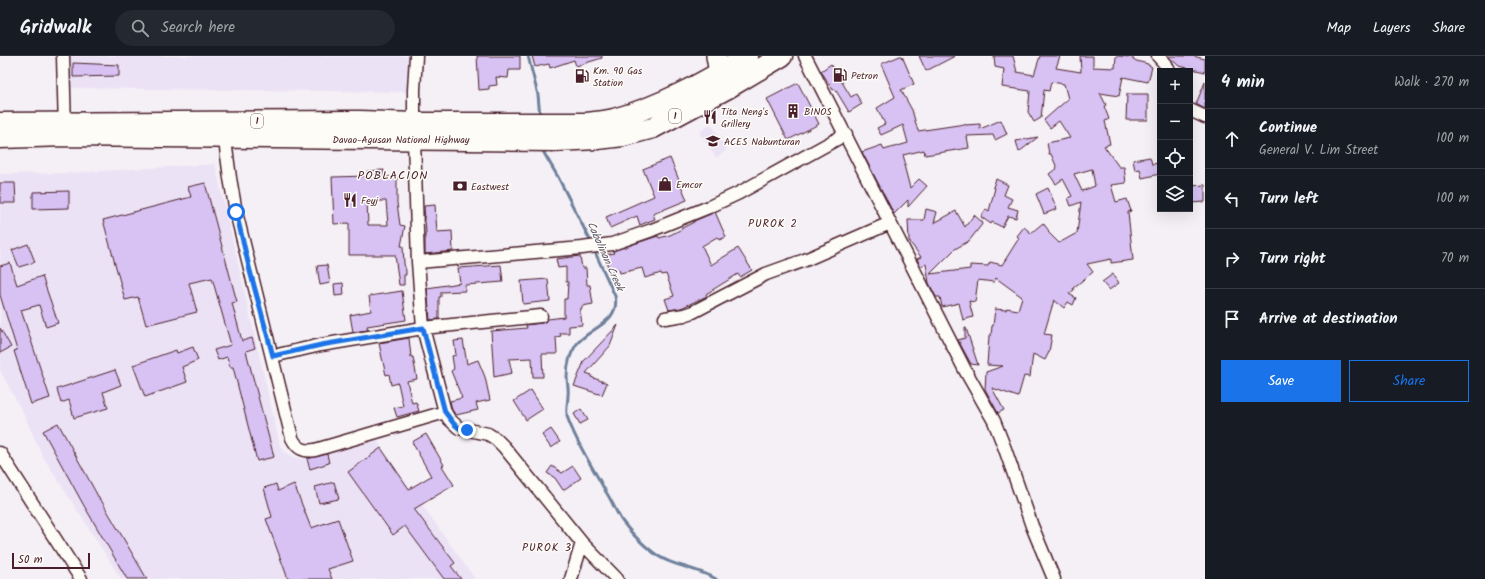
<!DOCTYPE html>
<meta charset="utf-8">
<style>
:root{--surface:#171b24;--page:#242831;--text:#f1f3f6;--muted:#9ea1a6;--line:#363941;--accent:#1a73e8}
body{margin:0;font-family:Kalam,sans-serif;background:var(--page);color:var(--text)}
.controls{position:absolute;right:12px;top:12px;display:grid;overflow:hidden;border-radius:0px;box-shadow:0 4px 16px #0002}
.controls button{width:36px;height:36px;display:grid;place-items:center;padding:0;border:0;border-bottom:1px solid var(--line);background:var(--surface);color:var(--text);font:20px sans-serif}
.scale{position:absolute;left:12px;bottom:10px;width:78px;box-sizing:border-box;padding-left:4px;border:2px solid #4a1f2b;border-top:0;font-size:11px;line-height:14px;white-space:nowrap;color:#4a1f2b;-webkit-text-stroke:3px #fdfcf7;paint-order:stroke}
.stop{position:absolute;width:12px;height:12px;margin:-9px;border:3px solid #1a73e8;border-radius:50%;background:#fff}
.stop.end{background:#1a73e8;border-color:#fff;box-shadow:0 1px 4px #0008}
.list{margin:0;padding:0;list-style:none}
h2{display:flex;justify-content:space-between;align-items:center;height:52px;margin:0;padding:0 16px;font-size:17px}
h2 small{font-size:13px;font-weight:400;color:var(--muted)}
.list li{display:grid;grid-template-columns:26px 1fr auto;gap:12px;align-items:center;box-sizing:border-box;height:60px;padding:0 16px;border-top:1px solid var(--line)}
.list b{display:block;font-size:15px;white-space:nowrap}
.list p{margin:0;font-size:13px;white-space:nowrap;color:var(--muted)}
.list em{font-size:13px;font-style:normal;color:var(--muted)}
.actions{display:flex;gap:8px;padding:12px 16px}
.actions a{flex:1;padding:9px 0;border:1px solid var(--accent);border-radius:0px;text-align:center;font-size:14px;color:var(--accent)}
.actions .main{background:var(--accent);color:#fff}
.icon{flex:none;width:22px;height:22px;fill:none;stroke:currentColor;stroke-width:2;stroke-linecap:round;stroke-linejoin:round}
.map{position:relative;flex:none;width:1205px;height:523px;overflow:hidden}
header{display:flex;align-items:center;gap:24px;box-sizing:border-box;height:56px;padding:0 20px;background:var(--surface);border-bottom:1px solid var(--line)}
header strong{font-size:19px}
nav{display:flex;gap:22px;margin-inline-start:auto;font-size:14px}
.search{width:280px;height:36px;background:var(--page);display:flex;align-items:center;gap:10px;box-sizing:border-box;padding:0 14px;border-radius:22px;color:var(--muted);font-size:15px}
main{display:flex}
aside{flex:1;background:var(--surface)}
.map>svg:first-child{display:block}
.built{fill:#ece2f5}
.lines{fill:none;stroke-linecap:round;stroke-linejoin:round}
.stream{stroke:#6e809b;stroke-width:3}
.building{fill:#d7c2f3;stroke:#4a1f2b;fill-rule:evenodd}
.minor-casing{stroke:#4a1f2b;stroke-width:15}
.primary-casing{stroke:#4a1f2b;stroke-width:22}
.trunk-casing{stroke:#4a1f2b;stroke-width:23}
.minor{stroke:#fdfcf7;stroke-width:12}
.primary{stroke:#fdfcf7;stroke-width:19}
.trunk{stroke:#fdfcf7;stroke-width:20}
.route{stroke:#1a73e8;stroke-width:5}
.labels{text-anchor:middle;stroke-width:3;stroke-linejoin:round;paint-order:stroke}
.shield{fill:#fdfcf7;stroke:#806168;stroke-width:1}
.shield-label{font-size:9px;font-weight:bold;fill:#4a1f2b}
.poi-label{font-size:10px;fill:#4a1f2b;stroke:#fdfcf7;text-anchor:start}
.street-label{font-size:10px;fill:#4a1f2b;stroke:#fdfcf7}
.neighbourhood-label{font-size:11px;letter-spacing:1px;fill:#4a1f2b;stroke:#fdfcf7}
.water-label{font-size:11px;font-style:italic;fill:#5f576c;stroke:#fdfcf7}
.quarter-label{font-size:12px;letter-spacing:1px;fill:#4a1f2b;stroke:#fdfcf7}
</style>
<header>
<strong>Gridwalk</strong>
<div class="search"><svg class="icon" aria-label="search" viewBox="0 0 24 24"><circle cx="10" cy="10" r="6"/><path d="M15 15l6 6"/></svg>Search here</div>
<nav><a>Map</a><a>Layers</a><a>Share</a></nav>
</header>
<main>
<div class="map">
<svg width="1205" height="523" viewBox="0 0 1205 523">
<rect width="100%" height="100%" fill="#f5f0f6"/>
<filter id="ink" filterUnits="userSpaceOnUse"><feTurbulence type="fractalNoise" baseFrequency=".025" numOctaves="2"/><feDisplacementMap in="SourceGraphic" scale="8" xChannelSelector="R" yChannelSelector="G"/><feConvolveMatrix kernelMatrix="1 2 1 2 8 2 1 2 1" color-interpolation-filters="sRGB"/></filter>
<g filter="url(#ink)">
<!-- built -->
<path class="built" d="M69 0H413L411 36 71 32Z
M711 68 727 94 716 102 699 76Z
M215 108 280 389 284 395 292 401 302 403 374 381 475 523H121L42 399 25 361 0 314V118L69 117Z"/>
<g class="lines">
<!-- stream -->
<path class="stream" d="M528 0 538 39 540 60
M543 92 544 97 558 121 592 188
M594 194 615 240C621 267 588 272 576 289 570 298 567 310 567 321 567 327 569 333 568 339 568 347 565 355 568 363 577 388 593 412 606 436 612 445 616 456 622 465 631 477 642 488 654 497 670 510 698 512 716 523"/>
</g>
<!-- building -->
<path class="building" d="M477 0H520V14H509L508 22 496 21 497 29 489 30V33L479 34Z
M532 0H602V2L576 10 574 4 550 12 549 8 535 11Z
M900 0H902L914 28 901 34 912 54 918 75 965 68V69L980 68V73L1001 64 1007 78 995 84 993 79 967 80 969 92 925 99 924 94 903 99 906 109H904L910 132 919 123 927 130 908 151V144L894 158 862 96 882 89 884 94 908 87 903 69 881 79 877 72 885 68 877 52 895 41 881 8Z
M919 0H955L926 15Z
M994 0H1013L1017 16 1034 19 1040 0H1060L1056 12 1081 16 1080 0H1093V11L1115 12 1116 0 1133 1V4L1148 8V9L1152 11 1148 26 1123 21 1119 40 1100 37 1106 49 1104 50 1109 63 1105 65 1110 88 1104 90 1119 111H1124L1126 127 1111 129 1116 146 1127 143 1131 155 1128 156 1133 204 1111 207V203L1087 208 1093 216 1073 232 1074 234 1069 238 1076 242 1073 249 1068 246 1064 252 1054 244 1044 278 1052 279 1049 296 1045 304 1033 298 1030 321 1024 320 1018 341 992 332 1004 354 998 357 985 333 986 316 1003 310 987 309 989 280H991L992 270H993L995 253 1006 254 1007 252 1018 254 1022 241 996 222 994 226 978 224 975 246 969 245 973 261 963 264 959 247 942 251 940 241H936L929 227 926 208 921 210 917 203 921 201 909 185 908 164H924L926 153 937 156 934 167 956 155 965 171 974 159 983 167 969 185 955 193 930 218 970 213V209L988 210 990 206 1002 209 1019 182 1017 180 1024 171 1031 177 1043 167 1049 175 1048 176 1059 187 1077 177 1081 146 1071 150 1068 142 1072 140 1063 123 1056 128 1049 118 1057 112 1051 98H1049L1047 87 1070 82 1059 65 1050 72 1044 64 1068 43 1064 28 1051 26 1049 35 1044 34 1041 62 1034 66 1028 56 1030 35 1002 31 1004 13 995 11ZM1092 113 1095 130 1082 135 1074 118Z
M1168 0H1193L1205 3V16L1179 10Z
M73 7 119 9V20L73 21Z
M831 8 851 41 856 38 862 48 849 56 835 33 833 34 821 15Z
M1205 26V53L1196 48Z
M798 27 819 68 788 84 767 43Z
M1127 38H1148V64H1126Z
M1038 81 1019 96 1016 85Z
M1150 101 1152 108 1160 107V118L1142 122 1140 113 1135 114 1133 104Z
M670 102 687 144 653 158 655 163 640 169 637 160 610 172 606 161 654 140 643 113Z
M384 114V121H397V147L400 169 405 170 401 190H403L404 208 406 215V219H404V229H399L395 199H349V167L334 168 332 121 367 120V115ZM367 145H386L388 169H368Z
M996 123 1008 129 1004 139 1012 143 1008 151 1018 154 1016 162 1008 160 1002 171 992 166 991 168 981 161 986 153 989 155 995 132 993 131Z
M0 127H15L16 147H0Z
M205 127 237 246 232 247 242 285 252 282 255 292 246 295 274 401 257 405 233 311H230L227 301 218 304 214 294 231 289 212 222 189 227 197 256 146 269 138 241 125 244 103 164 191 141 188 131Z
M1205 129V146L1190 147V130Z
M1048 132 1057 153 1044 158 1036 138Z
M69 135V152L33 153V136Z
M435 149 437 176 452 175 453 195 425 198V177H426L424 150Z
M715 156 726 181 719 184 717 181 702 190 711 209 738 192 752 214 740 221 738 218 706 238 707 240 681 252 669 254 665 243 674 240 666 218 662 219 661 217 645 222 642 212 620 217 619 213 609 216 605 199 614 197 613 195 658 180 659 182 670 179 682 173V172L694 166V165Z
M28 188 35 206 19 211 12 194Z
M580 200 582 212H586L587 229H590L593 248 582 250V253H580L582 269 569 270V277H560L561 280 556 281 557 298H542L543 321H533L532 302 509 303 512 317 494 321 491 275 527 272 526 269 542 267 548 263 564 261V243H567L568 226H566V211L558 212 556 203Z
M10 207 17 229 42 220 58 267 46 271 39 249 21 254 50 342 31 348 14 295 17 294 0 239V210Z
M327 209 330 227 320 229 317 210Z
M501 209 503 226 465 229V235L441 236V241H439V263L430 264 427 232 460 227 458 212Z
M1113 218 1119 227 1109 234 1102 226Z
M548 223 550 245 523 248 521 225Z
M343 227 344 239 335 240 334 228Z
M402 235 406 264 367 270 368 274 353 276 350 259 371 255 369 240Z
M618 269 610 290 586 317 592 319 591 321 607 327 602 339 574 330 583 308 582 307Z
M0 272 11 291 0 297Z
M965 272H966L978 309 971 308 958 284 965 282Z
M409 282 411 301H413L417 323 407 325 412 347 416 346 419 355 397 361 394 352 403 350 398 327 391 329 389 318 386 319 382 302 379 287Z
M463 284 467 308 478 304 485 321 490 344 476 347 478 354 456 359 452 354 450 345 462 342 451 315 454 313 452 300 456 299 454 285Z
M193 291 198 304 182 311 187 326 145 341 133 309 176 294 177 297Z
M115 314 121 329 103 336 108 352 74 362 69 344 61 347 57 333Z
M531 334 543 353 526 364 514 345Z
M581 353 588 364 580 368 574 358Z
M58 367 100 444H101L147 523H127L83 448 43 375Z
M551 373 560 386 551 392 542 379Z
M426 378 444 409 442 410 454 429 414 453 455 507 451 510 461 523H444L405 470 393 479 348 416 381 392 409 433 431 420 412 386Z
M327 398 329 407 310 413 307 403Z
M552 410 562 417 573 410 581 422 563 434 555 422 547 417Z
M334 426 339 443 319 447 315 431Z
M276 428 278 435 294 428 311 472 338 463 353 505 328 513 332 523H288L266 463 272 461 264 432Z"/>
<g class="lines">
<defs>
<path id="minor" d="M63 0 65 73
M416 0 414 34V83L418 206 423 272 445 356 449 363 459 372 488 378 496 383 504 391 582 487 617 523
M805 0 965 314 994 365 1005 393 1032 470 1054 523
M1158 0 1166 9 1169 15
M1190 54 1205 61
M224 77 230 122 236 156 292 382C297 392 303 396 315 394L445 356
M418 206 582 192 612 188 652 174 709 151 739 137 846 78
M665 262 684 259 693 256 766 218 805 204 890 167
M273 300 321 289 423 272 541 260
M0 397 81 523
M571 523 582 487"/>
<path id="primary" d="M716 0 719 17 727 30"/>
<path id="trunk" d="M0 67 360 65 414 67H587C596 66 605 65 614 63 662 50 706 25 748 0
M0 82 66 80 556 85 597 83 623 80 653 72 728 32 782 0"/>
</defs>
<!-- minor casing -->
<use href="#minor" class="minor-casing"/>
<!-- primary casing -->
<use href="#primary" class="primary-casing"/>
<!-- trunk casing -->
<use href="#trunk" class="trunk-casing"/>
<!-- minor -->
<use href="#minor" class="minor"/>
<!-- primary -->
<use href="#primary" class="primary"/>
<!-- trunk -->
<use href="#trunk" class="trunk"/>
</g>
</g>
<g class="lines" filter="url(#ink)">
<!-- route -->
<path class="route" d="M236 156 250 215 273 300 321 289 423 272 445 356 454 368 459 372 467 374"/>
</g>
<!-- icons -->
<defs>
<symbol id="fuel-bare" viewBox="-9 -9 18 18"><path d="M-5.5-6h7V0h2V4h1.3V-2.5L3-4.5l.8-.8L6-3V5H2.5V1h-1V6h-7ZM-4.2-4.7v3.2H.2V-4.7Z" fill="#4a1f2b" stroke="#fdfcf7" stroke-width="2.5" paint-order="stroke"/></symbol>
<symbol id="building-bare" viewBox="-9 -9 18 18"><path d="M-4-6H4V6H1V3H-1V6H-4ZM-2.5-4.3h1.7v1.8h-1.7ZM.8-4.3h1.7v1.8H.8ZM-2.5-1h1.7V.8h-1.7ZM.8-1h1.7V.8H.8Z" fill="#4a1f2b" stroke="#fdfcf7" stroke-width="2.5" paint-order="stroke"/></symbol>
<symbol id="restaurant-bare" viewBox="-9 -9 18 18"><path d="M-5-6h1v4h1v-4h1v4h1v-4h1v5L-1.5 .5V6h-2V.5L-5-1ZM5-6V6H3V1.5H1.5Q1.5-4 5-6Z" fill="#4a1f2b" stroke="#fdfcf7" stroke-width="2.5" paint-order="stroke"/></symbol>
<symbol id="school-bare" viewBox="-9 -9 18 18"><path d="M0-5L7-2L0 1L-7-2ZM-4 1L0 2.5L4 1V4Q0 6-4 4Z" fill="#4a1f2b" stroke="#fdfcf7" stroke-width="2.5" paint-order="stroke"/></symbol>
<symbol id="shop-bare" viewBox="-9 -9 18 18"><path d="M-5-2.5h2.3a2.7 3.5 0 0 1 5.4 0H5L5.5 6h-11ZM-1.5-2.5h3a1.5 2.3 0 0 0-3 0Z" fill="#4a1f2b" stroke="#fdfcf7" stroke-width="2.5" paint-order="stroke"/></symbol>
<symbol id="bank-bare" viewBox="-9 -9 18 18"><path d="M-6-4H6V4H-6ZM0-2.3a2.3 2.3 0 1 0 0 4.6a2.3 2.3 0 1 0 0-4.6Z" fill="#4a1f2b" stroke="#fdfcf7" stroke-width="2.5" paint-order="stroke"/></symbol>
</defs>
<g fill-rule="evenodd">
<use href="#fuel-bare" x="830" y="9" width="20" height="20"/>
<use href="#fuel-bare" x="572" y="10" width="20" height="20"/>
<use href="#building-bare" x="783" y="45" width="20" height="20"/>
<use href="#restaurant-bare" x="700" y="51" width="20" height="20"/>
<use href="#school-bare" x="703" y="75" width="20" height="20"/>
<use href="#shop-bare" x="655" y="118" width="20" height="20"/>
<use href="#bank-bare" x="450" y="120" width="20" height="20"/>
<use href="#restaurant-bare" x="340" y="134" width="20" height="20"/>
</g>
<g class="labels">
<!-- shield labels -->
<g class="shield">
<rect x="669" y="53" width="12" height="14" rx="3"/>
<rect x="251" y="58" width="12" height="14" rx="3"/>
</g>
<g class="shield-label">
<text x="675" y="63">1</text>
<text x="257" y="68">1</text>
</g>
<!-- poi labels -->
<g class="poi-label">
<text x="593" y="18">Km. 90 Gas<tspan x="593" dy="12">Station</tspan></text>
<text x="851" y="23">Petron</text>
<text x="721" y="59">Tita Neng's<tspan x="721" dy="12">Grillery</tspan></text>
<text x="804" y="59">BINOS</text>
<text x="724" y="89">ACES Nabunturan</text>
<text x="676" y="132">Emcor</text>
<text x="471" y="134">Eastwest</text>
<text x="361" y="148">Feyj</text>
</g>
<!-- street labels -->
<g class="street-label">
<text x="401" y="87">Davao-Agusan National Highway</text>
</g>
<!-- neighbourhood labels -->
<g class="neighbourhood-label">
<text x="773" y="171">PUROK 2</text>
<text x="547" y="495">PUROK 3</text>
</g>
<!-- water labels -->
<g class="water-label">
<text transform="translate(606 200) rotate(66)" y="4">Cabalinan Creek</text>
</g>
<!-- quarter labels -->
<g class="quarter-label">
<text x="393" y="123">POBLACION</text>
</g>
</g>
</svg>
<div class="controls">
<button>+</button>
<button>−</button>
<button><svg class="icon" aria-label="locate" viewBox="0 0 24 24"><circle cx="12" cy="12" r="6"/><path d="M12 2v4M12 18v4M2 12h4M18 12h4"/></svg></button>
<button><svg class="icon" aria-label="layers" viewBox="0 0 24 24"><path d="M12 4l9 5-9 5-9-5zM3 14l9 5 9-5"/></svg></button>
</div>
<div class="scale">50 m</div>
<div class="stop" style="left:236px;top:156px"></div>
<div class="stop end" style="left:467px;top:374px"></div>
</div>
<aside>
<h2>4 min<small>Walk · 270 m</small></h2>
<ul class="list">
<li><svg class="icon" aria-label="ahead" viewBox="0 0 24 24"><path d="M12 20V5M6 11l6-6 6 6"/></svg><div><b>Continue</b><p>General V. Lim Street</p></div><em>100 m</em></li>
<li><svg class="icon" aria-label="left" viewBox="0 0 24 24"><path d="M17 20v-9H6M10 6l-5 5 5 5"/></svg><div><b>Turn left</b></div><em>100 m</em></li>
<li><svg class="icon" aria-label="right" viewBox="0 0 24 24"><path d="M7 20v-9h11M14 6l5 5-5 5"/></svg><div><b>Turn right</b></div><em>70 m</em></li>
<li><svg class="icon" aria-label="arrive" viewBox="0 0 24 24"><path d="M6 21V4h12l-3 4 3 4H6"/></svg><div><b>Arrive at destination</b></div></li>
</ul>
<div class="actions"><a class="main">Save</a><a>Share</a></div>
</aside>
</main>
